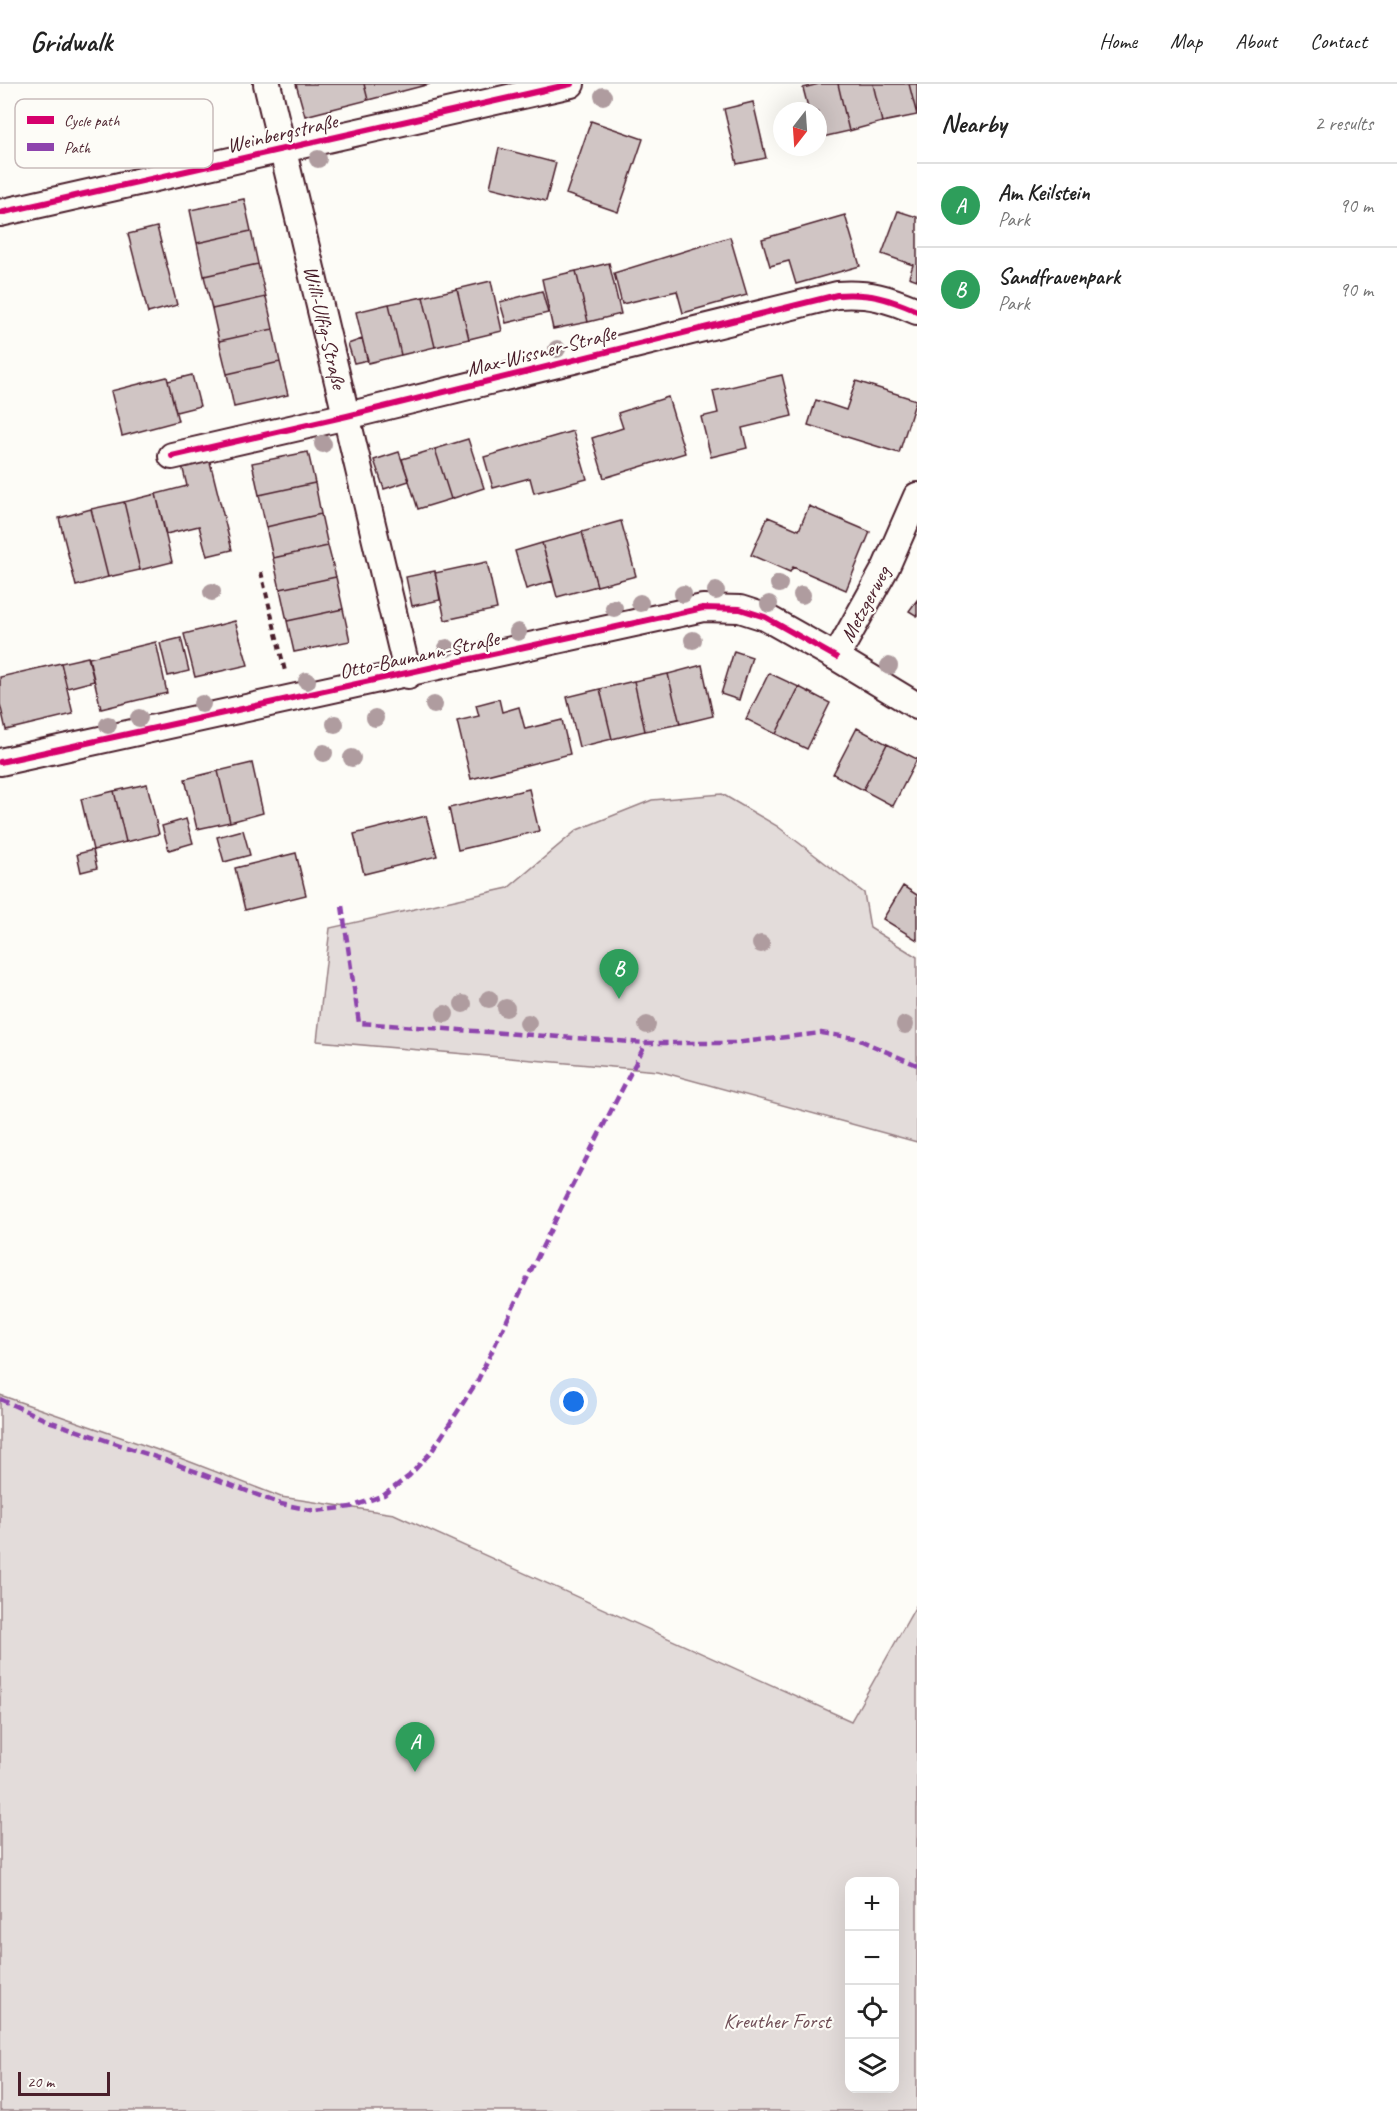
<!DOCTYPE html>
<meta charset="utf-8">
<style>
:root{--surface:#fff;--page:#f2f2f2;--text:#222;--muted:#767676;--line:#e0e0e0;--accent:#111827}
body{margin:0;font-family:Caveat,sans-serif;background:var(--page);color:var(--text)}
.controls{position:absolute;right:18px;bottom:18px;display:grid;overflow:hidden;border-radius:12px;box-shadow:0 6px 24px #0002}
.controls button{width:54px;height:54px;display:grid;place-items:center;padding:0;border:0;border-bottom:2px solid var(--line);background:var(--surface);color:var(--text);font:30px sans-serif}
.compass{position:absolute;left:773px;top:18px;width:54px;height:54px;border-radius:50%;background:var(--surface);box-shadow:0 6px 24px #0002;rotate:197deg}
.scale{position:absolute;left:18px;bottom:15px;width:92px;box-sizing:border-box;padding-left:6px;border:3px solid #4a1f2b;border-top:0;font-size:16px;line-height:21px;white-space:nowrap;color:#4a1f2b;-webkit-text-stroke:4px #fdfcf7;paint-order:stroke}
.you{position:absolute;left:574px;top:1318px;width:21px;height:21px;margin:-15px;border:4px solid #fff;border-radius:50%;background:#1a73e8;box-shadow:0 0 0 9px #1a73e833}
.badge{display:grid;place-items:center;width:39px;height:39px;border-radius:50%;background:var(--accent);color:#fff;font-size:20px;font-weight:700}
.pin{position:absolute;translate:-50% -50px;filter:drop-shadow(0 2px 3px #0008)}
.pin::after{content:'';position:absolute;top:32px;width:21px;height:18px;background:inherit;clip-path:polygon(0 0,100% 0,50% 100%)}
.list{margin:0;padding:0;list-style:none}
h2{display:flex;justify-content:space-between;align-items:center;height:78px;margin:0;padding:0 24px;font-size:26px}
h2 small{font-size:20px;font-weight:400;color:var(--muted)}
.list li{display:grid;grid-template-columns:39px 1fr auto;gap:18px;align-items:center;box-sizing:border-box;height:84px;padding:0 24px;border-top:2px solid var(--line)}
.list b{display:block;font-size:22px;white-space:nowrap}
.list p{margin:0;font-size:20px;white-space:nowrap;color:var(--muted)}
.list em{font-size:20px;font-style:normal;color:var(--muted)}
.icon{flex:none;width:33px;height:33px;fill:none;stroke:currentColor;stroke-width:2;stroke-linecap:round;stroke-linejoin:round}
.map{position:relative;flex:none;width:917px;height:2027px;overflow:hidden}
header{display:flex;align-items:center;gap:36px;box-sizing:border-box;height:84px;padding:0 30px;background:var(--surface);border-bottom:2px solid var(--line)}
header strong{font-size:28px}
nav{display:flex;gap:33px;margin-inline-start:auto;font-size:21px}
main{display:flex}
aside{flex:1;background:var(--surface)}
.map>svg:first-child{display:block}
.green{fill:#e3dcda;stroke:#967e82;stroke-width:1.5;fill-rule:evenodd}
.building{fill:#d0c5c4;stroke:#4a1f2b;stroke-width:1.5}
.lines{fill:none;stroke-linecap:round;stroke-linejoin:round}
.minor-casing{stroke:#4a1f2b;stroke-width:30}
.path{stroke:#4a1f2b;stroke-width:4;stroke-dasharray:6 4.5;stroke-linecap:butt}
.minor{stroke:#fdfcf7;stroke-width:26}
.quiet{stroke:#8e44ad;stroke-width:4.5;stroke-dasharray:9 4.5;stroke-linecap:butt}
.cycleway-casing{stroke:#fdfcf7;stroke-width:10}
.cycleway{stroke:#d6006c;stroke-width:6}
.tree{fill:#af9c9f}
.labels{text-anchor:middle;stroke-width:4.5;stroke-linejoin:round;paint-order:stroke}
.street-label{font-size:21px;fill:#4a1f2b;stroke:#fdfcf7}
.park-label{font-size:21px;fill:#704e57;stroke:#fdfcf7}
.key{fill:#fdfcf7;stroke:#c7baba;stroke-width:1.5}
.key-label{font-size:16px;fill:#4a1f2b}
</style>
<header>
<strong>Gridwalk</strong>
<nav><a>Home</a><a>Map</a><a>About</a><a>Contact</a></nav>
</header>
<main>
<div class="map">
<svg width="917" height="2027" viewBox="0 0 917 2027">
<rect width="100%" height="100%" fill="#fdfcf7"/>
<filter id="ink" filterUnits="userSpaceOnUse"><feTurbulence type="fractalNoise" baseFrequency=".0167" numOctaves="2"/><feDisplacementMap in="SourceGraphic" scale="12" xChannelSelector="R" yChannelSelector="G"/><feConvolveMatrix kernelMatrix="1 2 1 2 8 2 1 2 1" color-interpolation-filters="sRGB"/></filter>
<g filter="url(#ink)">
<!-- green -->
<path class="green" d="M722 710 777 742 864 809 870 844 917 873V1058L658 987 317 957 330 844 508 804 577 746 652 716Z
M0 1311 175 1372 281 1413 394 1430 851 1637 917 1520V2027H0ZM850 1798H894V2004H850Z"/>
<!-- building -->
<path class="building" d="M296 0H364L368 16 305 32Z
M364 0H430L368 16Z
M819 0H838L849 47 818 54V27H809L803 4Z
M838 0H873L882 38 849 47Z
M873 0H909L917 31 882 38Z
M909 0H917V31Z
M753 18 766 74 737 80 724 25Z
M591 37 643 55 618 128 566 110Z
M499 64 556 79 546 117 490 103Z
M244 115 251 147 197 159 190 126Z
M898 127 917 133V196L909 193 913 181 882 170Z
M845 131 860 182 796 200 789 177 770 182 762 155Z
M157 143 177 221 148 229 128 150Z
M251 147 258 180 204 192 197 159Z
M730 153 747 211 683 229 677 207 622 220 614 189Z
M609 179 621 230 588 238 576 187Z
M258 180 266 213 212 225 204 192Z
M576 187 588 238 553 245 542 195Z
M491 197 502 247 469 255 457 205Z
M457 205 469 255 435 263 423 213Z
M542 207 548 229 506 239 500 218Z
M266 213 273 245 219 257 212 225Z
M423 213 435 263 401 271 389 220Z
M389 220 401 271 368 279 356 228Z
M273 245 280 278 227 290 219 257Z
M362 255 368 276 354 279 348 260Z
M280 278 288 311 234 323 227 290Z
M192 291 200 322 176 328 168 297Z
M782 291 792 332 742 344 747 364 711 373 701 333 718 329 713 307Z
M167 293 178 337 122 352 111 307Z
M856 297 916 316 899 369 808 341 816 316 846 326Z
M668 313 685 369 604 394 592 354 623 344 618 329Z
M573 347 587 395 534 409 530 394 493 404 484 373Z
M468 355 484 404 451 415 435 365Z
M435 365 451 415 418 425 402 375Z
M308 368 315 399 259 411 252 379Z
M399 368 409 397 384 405 374 376Z
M208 370 232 466 207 472 199 442 166 450 156 410 187 402 181 377Z
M315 399 321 430 266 443 259 411Z
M156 410 172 478 140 486 124 418Z
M124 418 140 486 108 493 91 425Z
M809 422 870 448 846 506 793 483 790 488 751 471 768 433 799 446Z
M91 425 108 493 76 502 59 434Z
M321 430 328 462 273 474 266 443Z
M621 437 636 492 597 502 582 448Z
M582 448 597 502 557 513 542 459Z
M542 459 553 497 526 505 515 467Z
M328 462 336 493 280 505 273 474Z
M487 478 497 525 445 536 435 489Z
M435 487 440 516 412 522 406 493Z
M336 493 343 525 287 537 280 505Z
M917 516V532L909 527Z
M343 525 350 557 294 568 287 537Z
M235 537 248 581 195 593 184 550Z
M181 554 189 587 168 592 160 559Z
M156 558 167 609 101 625 89 574Z
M734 567 752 573 739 616 721 610Z
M88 573 94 597 67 604 61 579Z
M61 579 73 630 6 646 0 620V593Z
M702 581 713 632 680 640 668 590Z
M769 589 799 603 776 650 746 635Z
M668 590 680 640 645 647 634 597Z
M634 597 645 647 612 655 600 605Z
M799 603 830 619 807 665 776 650Z
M600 605 612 655 579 663 567 613Z
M499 615 502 628 519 623 525 645 562 636 570 670 471 695 457 637 479 632 476 621Z
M857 644 887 660 863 706 833 690Z
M887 660 917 675 893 722 863 706Z
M252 679 263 729 230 738 218 687Z
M218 687 230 738 197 745 185 695Z
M147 700 159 750 126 758 114 707Z
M529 705 539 747 458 766 449 724Z
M114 707 126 758 93 766 81 715Z
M426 732 437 772 364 790 354 750Z
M186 735 193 759 169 766 162 742Z
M243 746 250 771 224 778 217 753Z
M93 766 97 784 81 788 77 770Z
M296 769 306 811 245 826 235 784Z
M903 802 917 811V856L883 835Z"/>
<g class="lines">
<defs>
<g id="minor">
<path id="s1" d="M267 0 408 591"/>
<path d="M0 129 571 0"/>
<path d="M172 372 347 332 837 211C870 209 887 214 917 227"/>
<path d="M917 412 886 483 836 573 917 622"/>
<path d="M0 678 703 524 740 525 765 533 836 573"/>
</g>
</defs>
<!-- minor casing -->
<use href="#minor" class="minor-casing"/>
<!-- path -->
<path class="path" d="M261 488 285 587"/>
<!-- minor -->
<use href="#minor" class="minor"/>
<!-- quiet -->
<path class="quiet" d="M342 822 359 939 646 959H734L821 949 855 954 917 981
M0 1315 48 1337 168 1377 281 1420 316 1427 351 1423 384 1411 409 1392 432 1367 478 1296 566 1114 646 959"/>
<defs>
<path id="cycleway" d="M0 129 571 0
M172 372 347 332 837 211C870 209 887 214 917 227
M0 678 703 524 740 525 765 533 836 573"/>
</defs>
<!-- cycleway casing -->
<use href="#cycleway" class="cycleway-casing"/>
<!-- cycleway -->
<use href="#cycleway" class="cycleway"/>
</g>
<!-- trees -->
<g class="tree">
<circle cx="603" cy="12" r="9"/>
<circle cx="318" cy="75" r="9"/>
<circle cx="557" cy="265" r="9"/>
<circle cx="323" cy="360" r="9"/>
<circle cx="779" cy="500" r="9"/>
<circle cx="716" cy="507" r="9"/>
<circle cx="212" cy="508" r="9"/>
<circle cx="683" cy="510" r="9"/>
<circle cx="802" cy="511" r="9"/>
<circle cx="640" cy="519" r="9"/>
<circle cx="769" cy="520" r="9"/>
<circle cx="614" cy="524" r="9"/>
<circle cx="518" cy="548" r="9"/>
<circle cx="693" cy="556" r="9"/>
<circle cx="447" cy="564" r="9"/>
<circle cx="889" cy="582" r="9"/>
<circle cx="307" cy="597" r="9"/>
<circle cx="202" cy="620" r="9"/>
<circle cx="434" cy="621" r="9"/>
<circle cx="139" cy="634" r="9"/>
<circle cx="375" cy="634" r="9"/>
<circle cx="335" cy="640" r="9"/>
<circle cx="108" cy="641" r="9"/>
<circle cx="324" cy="669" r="9"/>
<circle cx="352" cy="674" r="9"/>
<circle cx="761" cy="860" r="9"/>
<circle cx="489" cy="915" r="9"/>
<circle cx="463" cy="920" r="9"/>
<circle cx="506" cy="924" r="9"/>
<circle cx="445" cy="930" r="9"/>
<circle cx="528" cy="939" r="9"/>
<circle cx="647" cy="941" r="9"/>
<circle cx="905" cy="941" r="9"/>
</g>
</g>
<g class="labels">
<!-- street labels -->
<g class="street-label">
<text transform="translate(282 49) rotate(-13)" y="7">Weinbergstraße</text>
<text dy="7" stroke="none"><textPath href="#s1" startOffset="250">Willi-Ulfig-Straße</textPath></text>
<text transform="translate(541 267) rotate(-14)" y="7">Max-Wissner-Straße</text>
<text transform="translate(865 520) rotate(-62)" y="7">Metzgerweg</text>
<text transform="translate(419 571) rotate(-12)" y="7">Otto-Baumann-Straße</text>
</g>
<!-- park labels -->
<g class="park-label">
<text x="777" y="1944">Kreuther Forst</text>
</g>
</g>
<!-- legend -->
<rect x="15" y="15" width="198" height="69" rx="9" class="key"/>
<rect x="27" y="32" width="27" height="8" fill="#d6006c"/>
<rect x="27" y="59" width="27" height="8" fill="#8e44ad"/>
<g class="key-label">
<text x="64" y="42">Cycle path</text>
<text x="64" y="69">Path</text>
</g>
</svg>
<div class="controls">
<button>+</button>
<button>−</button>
<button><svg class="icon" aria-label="locate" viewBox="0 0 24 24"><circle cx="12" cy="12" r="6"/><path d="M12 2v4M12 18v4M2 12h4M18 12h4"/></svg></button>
<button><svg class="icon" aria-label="layers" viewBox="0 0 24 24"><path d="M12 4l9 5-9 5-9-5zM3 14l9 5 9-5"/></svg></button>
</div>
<svg class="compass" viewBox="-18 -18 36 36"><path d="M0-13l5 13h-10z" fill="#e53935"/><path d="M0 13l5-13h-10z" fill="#767676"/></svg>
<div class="scale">20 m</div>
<div class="you"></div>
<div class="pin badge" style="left:415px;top:1688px;background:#2e9e5b">A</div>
<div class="pin badge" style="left:619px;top:915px;background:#2e9e5b">B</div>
</div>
<aside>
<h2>Nearby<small>2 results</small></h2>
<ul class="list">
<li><span class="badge" style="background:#2e9e5b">A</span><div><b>Am Keilstein</b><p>Park</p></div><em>90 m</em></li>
<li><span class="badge" style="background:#2e9e5b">B</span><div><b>Sandfrauenpark</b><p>Park</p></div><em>90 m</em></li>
</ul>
</aside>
</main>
